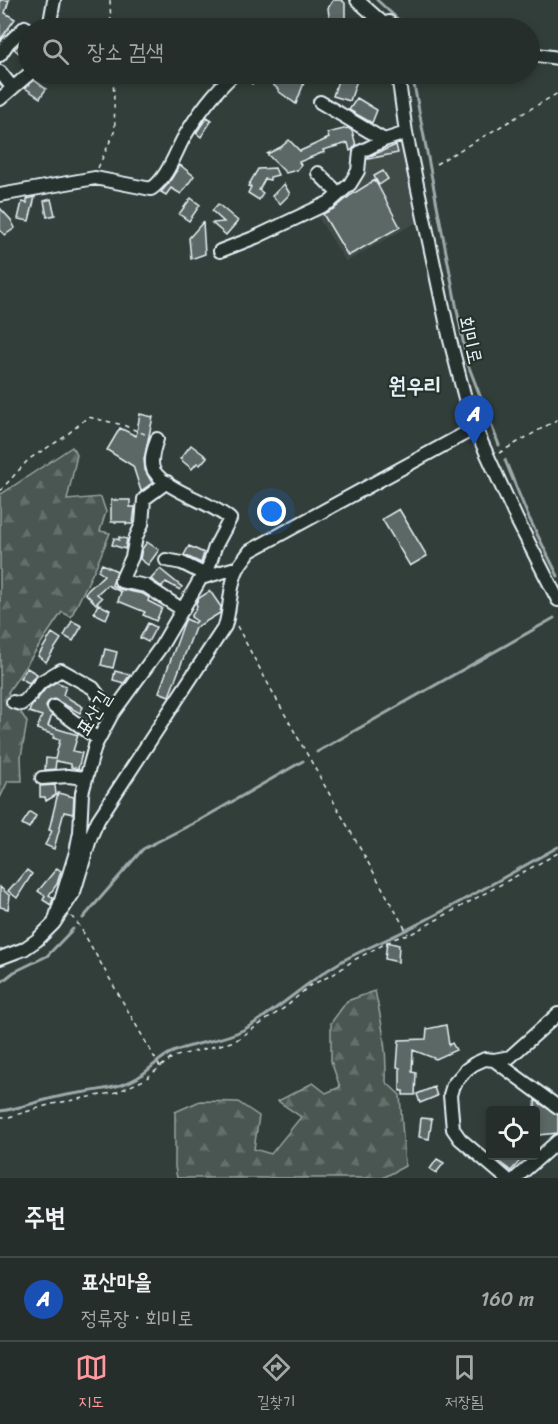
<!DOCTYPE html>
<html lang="ko">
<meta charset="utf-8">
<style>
:root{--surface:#262e2b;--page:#323a37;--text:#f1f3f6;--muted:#a4a8a9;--line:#424a47;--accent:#ff9aa2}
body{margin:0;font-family:Sriracha,"Poor Story",sans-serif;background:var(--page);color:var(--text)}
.controls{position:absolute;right:18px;bottom:18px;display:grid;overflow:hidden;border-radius:6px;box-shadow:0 3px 9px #0003}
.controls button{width:54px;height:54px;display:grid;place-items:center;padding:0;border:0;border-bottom:2px solid var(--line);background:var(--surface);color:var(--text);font:30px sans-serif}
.you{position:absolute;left:272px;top:512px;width:21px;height:21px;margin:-15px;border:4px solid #fff;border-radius:50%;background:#1a73e8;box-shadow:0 0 0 9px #1a73e833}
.badge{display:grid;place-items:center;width:39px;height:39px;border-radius:50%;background:var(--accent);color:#fff;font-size:20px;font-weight:700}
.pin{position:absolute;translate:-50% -50px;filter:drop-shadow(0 2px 3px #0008)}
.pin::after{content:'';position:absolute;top:32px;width:21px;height:18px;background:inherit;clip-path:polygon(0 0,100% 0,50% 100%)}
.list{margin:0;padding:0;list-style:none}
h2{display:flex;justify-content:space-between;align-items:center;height:78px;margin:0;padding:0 24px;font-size:26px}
h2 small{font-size:20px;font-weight:400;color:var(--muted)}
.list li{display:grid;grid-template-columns:39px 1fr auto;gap:18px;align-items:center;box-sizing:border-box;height:84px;padding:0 24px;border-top:2px solid var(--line)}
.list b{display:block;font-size:22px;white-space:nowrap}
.list p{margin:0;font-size:20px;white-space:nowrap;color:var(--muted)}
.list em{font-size:20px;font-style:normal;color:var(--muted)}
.icon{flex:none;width:33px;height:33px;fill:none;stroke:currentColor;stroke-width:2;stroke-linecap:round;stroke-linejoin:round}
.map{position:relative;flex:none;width:558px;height:1178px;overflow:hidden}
.search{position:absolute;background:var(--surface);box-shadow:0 3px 9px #0003;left:18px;right:18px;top:18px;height:66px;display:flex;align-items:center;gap:15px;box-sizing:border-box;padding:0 21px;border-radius:33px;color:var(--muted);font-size:22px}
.sheet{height:162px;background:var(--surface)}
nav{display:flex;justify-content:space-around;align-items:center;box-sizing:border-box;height:84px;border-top:2px solid var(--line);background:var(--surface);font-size:16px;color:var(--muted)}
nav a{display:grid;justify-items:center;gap:3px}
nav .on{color:var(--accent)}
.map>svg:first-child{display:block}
.built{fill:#3f4b46}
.forest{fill:url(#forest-firs);stroke:#98a4a4;stroke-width:1.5}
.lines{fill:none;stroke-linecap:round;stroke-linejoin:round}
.stream{stroke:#9ea9ab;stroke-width:3}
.building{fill:#5c6865;stroke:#e8f1f8;stroke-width:1.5}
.minor-casing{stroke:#e8f1f8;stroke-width:16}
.path{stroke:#e8f1f8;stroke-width:1.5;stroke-dasharray:4.5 4.5;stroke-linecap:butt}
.minor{stroke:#26332d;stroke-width:12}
.labels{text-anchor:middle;stroke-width:4.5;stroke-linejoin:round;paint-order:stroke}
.street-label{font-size:20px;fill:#e8f1f8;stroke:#26332d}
.quarter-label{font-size:22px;font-weight:bold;fill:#e8f1f8;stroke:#26332d}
</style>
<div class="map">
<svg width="558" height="1178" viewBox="0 0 558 1178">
<defs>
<pattern id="forest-firs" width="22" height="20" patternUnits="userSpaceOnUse" patternTransform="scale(1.5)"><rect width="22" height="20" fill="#495651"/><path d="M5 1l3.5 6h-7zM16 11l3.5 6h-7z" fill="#636f6b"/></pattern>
</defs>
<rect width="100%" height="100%" fill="#323e39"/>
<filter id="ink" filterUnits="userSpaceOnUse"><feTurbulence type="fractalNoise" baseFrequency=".0167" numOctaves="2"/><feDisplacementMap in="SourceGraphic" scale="12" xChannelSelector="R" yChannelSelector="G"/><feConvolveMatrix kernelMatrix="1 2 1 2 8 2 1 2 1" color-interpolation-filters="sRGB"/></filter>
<g filter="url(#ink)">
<!-- built -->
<path class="built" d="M402 139 417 222 346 262 316 214 359 182 363 154Z"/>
<!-- forest -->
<path class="forest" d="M72 447 77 455 67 500 101 497 106 512 100 531 110 533 98 562 71 617 62 612 8 692 27 722 21 757 22 781H8L0 798V495Z
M375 991C382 1022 387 1050 386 1082L400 1095 405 1166 383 1178H177L175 1167V1112L200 1101 238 1102 259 1116 254 1149 271 1154 301 1117 278 1101 313 1083 326 1093 340 1087 331 1061V1023L347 1001Z"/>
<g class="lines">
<!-- stream -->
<path class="stream" d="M377 0 402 23 405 28
M412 74 467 362 499 445
M505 460 528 516 558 576
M317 752 554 618
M83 918 143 849 200 820 303 761
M0 983 14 972 47 956 73 929
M0 1111C18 1109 35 1102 53 1098 80 1091 112 1092 137 1078 151 1070 159 1057 173 1052 196 1042 222 1041 243 1030 279 1010 308 980 344 960 368 947 394 937 418 924 465 900 511 873 558 847"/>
</g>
<!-- building -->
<path class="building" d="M0 0H9L5 13 15 19 0 40Z
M333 0H341L345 3V19L335 21 330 25 328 8Z
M24 40 28 43 19 53 14 49Z
M242 74H261L252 84Z
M261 74H291L305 80 296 104 278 91 279 90Z
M340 74H378V80H357L350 101 333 96Z
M34 80 46 89 40 98 25 88Z
M357 98 377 110 372 123 349 110Z
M207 117 212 120 201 137 196 133Z
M348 128 352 131 356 145 352 150 350 151 348 143 323 150 324 152 299 162 301 165 297 170 286 173 267 154 281 147 289 140 300 151 329 138 327 133Z
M396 145 398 153 368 159V157Z
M180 165 194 176 181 194 171 188 166 195 161 192 168 184Z
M275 168 278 175 270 177V180L265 179 259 190 263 193 259 200 248 193 251 187 248 186 258 169Z
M383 171 388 179 379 185 374 176Z
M375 180 400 227 348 256 323 214 335 208 351 195Z
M284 184 290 194 280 204 272 196Z
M35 197 29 221 18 219 22 202 27 203V199Z
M191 198 200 205 189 221 179 214Z
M51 199 55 215 47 217 44 201Z
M218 204 238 221 226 235 212 223 224 222 212 211Z
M0 208 11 220 15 228 5 235 0 230Z
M203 222 205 254 191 259 189 238Z
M140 414 153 417 144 459 145 470 152 483 141 491 133 466 107 450 120 428 136 436Z
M191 445 207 457 200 465 197 463 192 469 180 459Z
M111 500H130V507H135L133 524H126V522H111Z
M399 509 427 556 410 566 382 519Z
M119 537 127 539 125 549 112 545 114 538 119 540Z
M147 542 159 550 148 565 140 559 142 549Z
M189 546 204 553 201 563 184 555Z
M102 564 117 571 112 585 119 589 143 594 149 598 148 601 162 608 156 621 143 615 145 612 118 601 121 592 107 585 97 594 102 598 96 604 85 593 104 575 98 571Z
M160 569 182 587 180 590 166 582 162 587 151 579Z
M210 591 221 607 220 613 195 628 169 696 159 692 184 623 186 619 195 623 197 621 191 617 197 607 196 603 199 598Z
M98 604 110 610 106 619 94 613Z
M72 621 82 626 73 641 64 636Z
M148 623 156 627 148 642 140 638Z
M52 633 61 639 46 662 38 656Z
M105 649 117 652 113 668 101 665Z
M27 668 37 674 29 683 20 678Z
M115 671 130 675 124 683 113 680Z
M56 682 66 686 63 695 83 707 80 713 54 699 48 702 46 707 52 715 48 726 78 735 73 751 82 753 78 769 71 767V764L56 761 55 769 45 770 46 758 55 759 60 740 53 738 54 735 37 729 42 716 29 712 31 707 46 688Z
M55 785 56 795 46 801 45 797H40V786Z
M58 793 74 797 73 814 64 812 54 849 45 845 52 831 49 830Z
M30 812 36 816 29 828 22 824Z
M57 868 61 871 57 884 49 895 53 898 51 905 43 900 45 896 38 891Z
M27 870 32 874 17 898 8 891 14 884 15 885Z
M0 887 10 896 8 909 0 907Z
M387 942 399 945 398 962 385 959Z
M446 1025 449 1045 452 1043 456 1050 436 1059 413 1050 412 1072 416 1073 415 1095H403V1091H400V1068L397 1067 399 1040 426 1039 427 1029Z
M434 1087 437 1096 420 1103 417 1094Z
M535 1100 558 1115V1133L539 1135V1129H536Z
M421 1118 432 1119 429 1139 419 1137Z
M500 1155H525L511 1171 497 1160Z
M437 1159 444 1163 436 1173 430 1169Z"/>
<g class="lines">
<defs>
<path id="minor" d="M357 0 384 24 389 22 391 28
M49 28 54 0
M339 28 384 24
M530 54 558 58
M0 55 8 43 25 27 28 29
M0 72 12 87
M398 74 406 133 450 340 467 406 475 428 517 520 558 600
M0 99 29 74
M320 102 384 140
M318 173 339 194
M0 195 95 178 151 189C167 178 174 156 183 139 197 115 214 92 234 74
M220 251 256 237 330 202 350 184 358 171 360 152 384 140 406 133
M157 439C154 448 149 462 154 471 167 491 211 502 230 519L215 547 206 575 182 563 166 560
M167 482 144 499 142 524 136 537 132 557 121 581 146 586 183 610
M13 702 21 704 26 700 41 682 61 670 93 688 112 714
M54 707 98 739
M42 778 68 776 85 778
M54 923 74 892 91 836 98 820 225 626C231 608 229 585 238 568 241 562 246 557 250 551L475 428
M0 958 24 949 37 940 54 923 76 852 80 832 82 793 95 746 112 714 160 648 201 578 239 567
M494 1060 558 1107
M506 1178 460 1139 453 1129 450 1095 453 1085 466 1070 474 1064 485 1059 494 1060 510 1057 558 1014
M516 1178 558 1141"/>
</defs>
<!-- minor casing -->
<use href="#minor" class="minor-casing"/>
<!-- path -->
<path class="path" d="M110 0 111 28
M436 164 558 93
M98 168 115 130 113 74
M499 453 558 419
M0 491 29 459 63 438 88 417 123 425 147 435
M237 626C292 730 351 831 408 934
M71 916 79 925 160 1067
M0 1117H9L52 1104 117 1092 144 1080 173 1057 235 1041 287 1006 309 986 334 974 354 960 396 938 409 935 558 853"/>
<!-- minor -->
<use href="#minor" class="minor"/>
</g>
</g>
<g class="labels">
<!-- street labels -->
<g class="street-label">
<text transform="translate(471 340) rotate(77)" y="7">회미로</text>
<text transform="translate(93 713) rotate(-59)" y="7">표산길</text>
</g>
<!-- quarter labels -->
<g class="quarter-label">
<text x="415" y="393">원우리</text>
</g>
</g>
</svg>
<div class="controls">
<button><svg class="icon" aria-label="locate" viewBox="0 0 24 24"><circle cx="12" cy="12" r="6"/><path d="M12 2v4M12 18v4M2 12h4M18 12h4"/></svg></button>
</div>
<div class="you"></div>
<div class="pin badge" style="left:474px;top:445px;background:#1a4fb4">A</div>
<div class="search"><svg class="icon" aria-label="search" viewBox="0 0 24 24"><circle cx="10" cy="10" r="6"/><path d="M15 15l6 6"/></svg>장소 검색</div>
</div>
<section class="sheet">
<h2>주변<small></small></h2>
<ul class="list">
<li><span class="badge" style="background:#1a4fb4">A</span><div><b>표산마을</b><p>정류장 · 회미로</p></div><em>160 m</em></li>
</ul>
</section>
<nav>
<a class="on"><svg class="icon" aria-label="map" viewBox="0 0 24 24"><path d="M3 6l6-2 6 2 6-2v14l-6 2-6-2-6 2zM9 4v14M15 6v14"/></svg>지도</a>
<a><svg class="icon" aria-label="directions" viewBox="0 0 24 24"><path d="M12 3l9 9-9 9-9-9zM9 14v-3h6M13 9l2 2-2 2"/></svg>길찾기</a>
<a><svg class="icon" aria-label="saved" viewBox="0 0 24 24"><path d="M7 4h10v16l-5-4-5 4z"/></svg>저장됨</a>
</nav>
